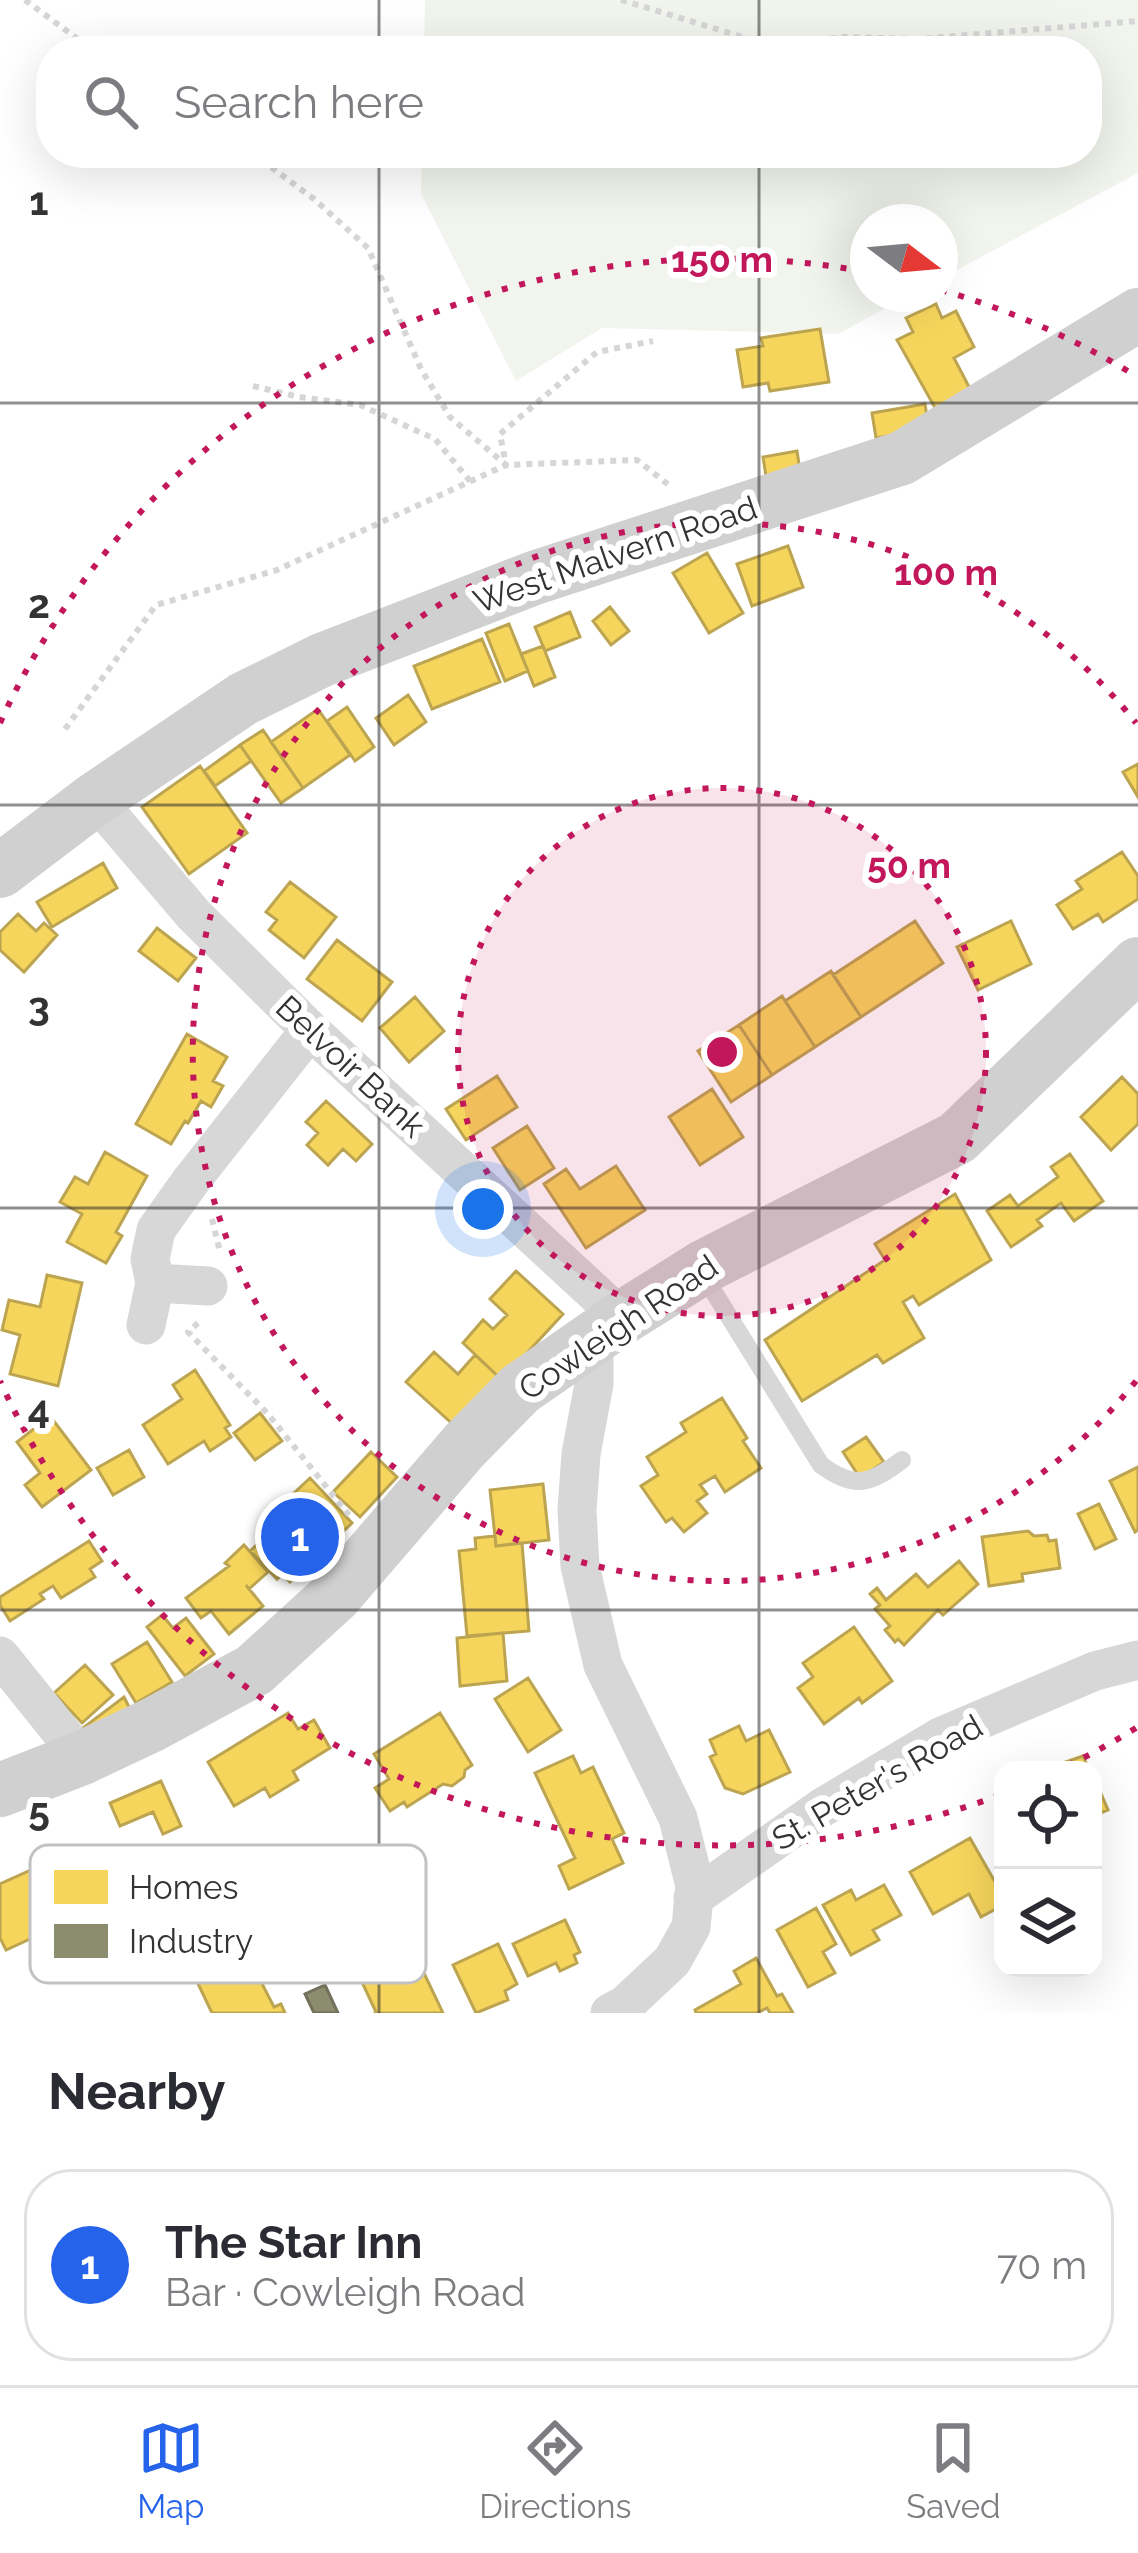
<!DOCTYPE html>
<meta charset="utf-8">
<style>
:root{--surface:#fff;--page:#f2f2f3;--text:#2b2b33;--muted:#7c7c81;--line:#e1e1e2;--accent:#2563eb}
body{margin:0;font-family:Raleway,sans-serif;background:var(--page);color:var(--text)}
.controls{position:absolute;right:36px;bottom:36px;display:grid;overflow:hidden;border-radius:24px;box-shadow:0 12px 48px #0002}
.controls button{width:108px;height:108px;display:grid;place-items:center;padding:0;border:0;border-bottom:3px solid var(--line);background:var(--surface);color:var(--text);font:60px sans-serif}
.compass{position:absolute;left:850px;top:204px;width:108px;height:108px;border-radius:50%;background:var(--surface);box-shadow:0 12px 48px #0002;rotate:106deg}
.you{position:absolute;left:483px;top:1209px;width:42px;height:42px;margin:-30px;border:9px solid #fff;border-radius:50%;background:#1a73e8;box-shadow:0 0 0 18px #1a73e833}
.badge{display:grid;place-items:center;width:78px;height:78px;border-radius:50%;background:var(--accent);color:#fff;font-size:39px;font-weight:700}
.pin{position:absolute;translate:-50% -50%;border:6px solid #fff;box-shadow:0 3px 12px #0006}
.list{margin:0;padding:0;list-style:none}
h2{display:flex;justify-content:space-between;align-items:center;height:156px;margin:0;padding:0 48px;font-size:51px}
h2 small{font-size:39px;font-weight:400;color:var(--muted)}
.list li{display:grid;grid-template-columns:78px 1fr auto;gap:36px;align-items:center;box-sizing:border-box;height:192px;margin:0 24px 24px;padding:0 24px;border:3px solid var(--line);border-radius:48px}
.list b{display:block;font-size:45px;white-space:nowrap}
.list p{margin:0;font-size:39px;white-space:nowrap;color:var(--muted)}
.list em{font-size:39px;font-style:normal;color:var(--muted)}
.icon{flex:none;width:66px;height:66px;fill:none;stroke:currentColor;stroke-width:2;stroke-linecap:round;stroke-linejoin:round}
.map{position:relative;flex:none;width:1138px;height:2013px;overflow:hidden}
.search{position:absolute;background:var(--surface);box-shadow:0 12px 48px #0002;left:36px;right:36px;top:36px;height:132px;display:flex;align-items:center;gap:30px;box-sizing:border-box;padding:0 42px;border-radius:48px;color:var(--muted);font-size:45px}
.sheet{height:372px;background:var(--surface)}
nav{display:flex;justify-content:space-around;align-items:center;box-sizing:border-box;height:168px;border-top:3px solid var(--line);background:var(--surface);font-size:33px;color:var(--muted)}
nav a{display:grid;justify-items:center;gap:6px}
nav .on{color:var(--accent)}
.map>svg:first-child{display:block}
.green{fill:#f1f5ed}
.homes{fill:#f6d55c;stroke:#bca450;stroke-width:3}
.industry{fill:#8c8c6e;stroke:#71715c;stroke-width:3}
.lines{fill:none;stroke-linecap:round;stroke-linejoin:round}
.path{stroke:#d6d6d6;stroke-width:6;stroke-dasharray:6 6;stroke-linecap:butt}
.service{stroke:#d7d7d7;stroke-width:18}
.minor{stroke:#d7d7d7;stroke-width:39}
.secondary{stroke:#d0d0d0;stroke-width:54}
.grid{fill:none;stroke:#333;stroke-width:3;stroke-opacity:0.55}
.ring{fill:none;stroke:#c2185b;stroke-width:6;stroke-dasharray:6 12}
.labels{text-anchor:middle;stroke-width:12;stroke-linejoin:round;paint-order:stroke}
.street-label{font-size:33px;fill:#333;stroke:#fff}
.key{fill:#fff;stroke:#c2c2c2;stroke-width:3}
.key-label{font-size:33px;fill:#333}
.grid-label{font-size:39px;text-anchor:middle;font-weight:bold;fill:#333;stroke:#fff;stroke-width:12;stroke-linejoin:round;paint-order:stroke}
.centre{fill:#c2185b;stroke:#fff;stroke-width:6}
.ring-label{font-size:36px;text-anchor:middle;font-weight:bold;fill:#c2185b;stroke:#fff;stroke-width:12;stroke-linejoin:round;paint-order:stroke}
</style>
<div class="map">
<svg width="1138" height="2013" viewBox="0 0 1138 2013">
<rect width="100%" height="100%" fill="#fff"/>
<!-- green -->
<path class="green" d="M425 0H1138V173L940 279V222H868V294H912L838 334 602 328 516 381 421 194 422 153H1087V51H424Z"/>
<!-- homes -->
<path class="homes" d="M936 304 942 318 956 311 974 347 954 358 978 404 943 422 897 340 913 332 906 318Z
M820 329 829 382 770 391 768 383 743 387 737 350 763 346 761 338Z
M925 404 929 429 876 438 872 413Z
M797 451 801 477 767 483 763 457Z
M788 546 803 587 752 606 737 564Z
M707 553 743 613 709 633 673 573Z
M610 607 629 631 611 645 593 621Z
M570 612 580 637 545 651 535 627Z
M509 624 528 671 505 681 486 633Z
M482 639 500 682 432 709 414 666Z
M543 646 555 677 534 686 521 654Z
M408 695 426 722 394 745 376 718Z
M347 707 374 747 355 761 327 721Z
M318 709 350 755 303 788 271 742Z
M263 730 303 788 281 803 240 745Z
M240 745 251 761 215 786 204 771Z
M1138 764V797L1123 772Z
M200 766 247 833 189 874 142 807Z
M1122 852 1138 876V899L1103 922 1098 914 1073 929 1057 905 1082 889 1076 881Z
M103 863 117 888 52 927 37 902Z
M290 882 336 917 304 958 269 930 277 920 266 912Z
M18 914 36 931 44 923 57 935 24 972 0 950V932Z
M915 921 943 963 861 1017 833 975Z
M1011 921 1031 964 978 990 957 947Z
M157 928 196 958 178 981 139 951Z
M337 940 392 982 362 1021 307 979Z
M831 971 861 1017 815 1047 785 1001Z
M782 996 815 1047 772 1075 739 1025Z
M415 997 444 1031 409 1062 380 1028Z
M739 1025 772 1075 731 1102 698 1051Z
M187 1034 227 1057 213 1081 223 1086 211 1107 201 1101 188 1123 185 1121 171 1144 136 1124Z
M497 1076 517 1107 466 1140 446 1109Z
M1122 1077 1138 1094V1124L1111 1150 1081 1117Z
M712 1089 743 1137 700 1165 669 1117Z
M326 1101 372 1144 356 1161 343 1149 328 1165 307 1145 318 1133 306 1122Z
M527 1126 554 1168 520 1190 493 1148Z
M105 1152 147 1176 116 1232 122 1236 106 1263 67 1242 82 1214 60 1202 75 1177 88 1184Z
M1070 1154 1103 1201 1074 1221 1061 1203 1037 1220 1042 1226 1011 1247 987 1211 1010 1195 1018 1206 1058 1177 1051 1167Z
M616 1166 645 1210 586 1248 544 1184 566 1169 580 1189Z
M955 1194 991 1260 919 1305 913 1296 903 1302 924 1338 883 1363 877 1355 802 1401 765 1340 885 1260 875 1244Z
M516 1271 563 1314 502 1380 463 1343 483 1320 493 1329 507 1315 490 1299Z
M47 1275 82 1283 58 1386 10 1374 20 1335 2 1330 9 1300 40 1307Z
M434 1352 458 1374 475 1355 502 1380 457 1428 406 1382Z
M195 1370 230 1425 225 1428 231 1437 210 1451 204 1441 168 1464 143 1425 182 1399 173 1385Z
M722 1398 747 1438 743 1441 761 1468 725 1492 715 1476 700 1485 707 1494 697 1501 707 1513 684 1532 672 1518 666 1522 641 1486 658 1475 647 1457 686 1432 681 1423Z
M260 1413 282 1441 255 1460 234 1433Z
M50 1416 91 1470 42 1507 25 1485 40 1473 17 1442Z
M866 1437 884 1462 860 1478 843 1452Z
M129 1450 144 1477 113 1495 97 1468Z
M371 1452 397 1477 360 1517 333 1492Z
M1138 1467V1530L1135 1532 1110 1481Z
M310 1478 352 1523 319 1555 287 1522 305 1505 294 1493Z
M543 1484 549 1540 496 1546 490 1490Z
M1099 1504 1116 1539 1095 1549 1078 1514Z
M291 1526 319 1555 290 1582 282 1574 277 1579 250 1551 275 1528 282 1534Z
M1028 1531 1034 1536 1047 1535 1049 1541 1056 1540 1060 1568 1022 1574 1023 1581 989 1586 982 1537Z
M495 1536 496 1546 522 1543 529 1631 467 1636 459 1551 476 1549 475 1538Z
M89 1541 102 1561 90 1569 95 1577 61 1598 53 1586 40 1594 44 1599 10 1621 0 1605V1597Z
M244 1545 268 1572 249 1589 246 1585 263 1606 229 1634 211 1611 201 1618 186 1598 229 1566 225 1563Z
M959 1561 978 1584 943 1615 938 1610 904 1645 898 1639 895 1642 885 1630 890 1626 875 1609 880 1605 870 1594 877 1588 886 1600 916 1574 928 1587Z
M162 1615 173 1628 186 1618 214 1654 185 1676 147 1627Z
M854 1627 892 1681 862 1703 859 1698 824 1724 798 1688 813 1677 803 1663Z
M503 1633 507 1681 460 1686 457 1638Z
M147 1642 172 1682 136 1703 112 1664Z
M85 1665 113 1695 82 1723 54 1693Z
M528 1678 561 1730 528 1752 495 1699Z
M124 1697 138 1725 75 1734Z
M288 1713 298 1729 314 1720 330 1748 293 1771 298 1780 270 1797 265 1788 234 1806 208 1762Z
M440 1713 472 1765 465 1770 464 1777 452 1786 443 1784 407 1807 404 1802 390 1811 375 1788 389 1779 374 1754Z
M739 1726 746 1741 769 1730 790 1772 743 1794 725 1788 710 1757 716 1754 710 1740Z
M573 1756 581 1773 593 1767 624 1833 612 1839 623 1863 569 1889 559 1866 575 1858 535 1773Z
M1083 1756 1089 1770H1066L1063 1763Z
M1093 1775 1108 1810 1093 1816Z
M161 1781 181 1826 163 1834 153 1812 120 1826 110 1803Z
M970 1838 1003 1896V1905L981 1917 969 1894 933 1914 910 1872Z
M31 1870 39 1886 51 1881 63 1905 51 1910 58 1926 6 1950 0 1938V1884Z
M884 1885 901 1915 873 1930 879 1940 851 1955 823 1905 851 1890 856 1900Z
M229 1901 263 1971 257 1974 274 2007 281 2004 285 2013H212L191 1969 181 1975 161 1934Z
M816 1908 836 1944 823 1952 835 1973 808 1987 777 1930Z
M565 1920 580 1952 574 1955 577 1963 560 1971 556 1963 528 1976 513 1944Z
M498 1944 517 1984 505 1991 508 2000 476 2013 453 1965Z
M756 1958 777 1996 782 1994 793 2013H770L767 2008 757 2013H696L695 2010 741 1984 734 1971Z
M391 1964 399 1982 423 1971 443 2013H374L376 2012 360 1978Z"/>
<!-- industry -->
<path class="industry" d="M325 1985 338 2013H314L305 1994Z"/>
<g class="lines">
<!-- path -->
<path class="path" d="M25 0 94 51
M621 0 773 46 844 37 918 39 1138 21
M252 153 314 199 368 248 421 369 450 417 506 465 500 434 597 352 653 341
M253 386 299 397 360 405 435 439 470 481
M65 729 156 605 277 570 506 465 637 460 670 486
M212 1219 220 1252
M198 1323 188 1332 268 1414 349 1515"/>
<!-- service -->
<path class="service" d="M702 1273 821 1465C855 1490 870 1484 902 1460"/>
<!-- minor -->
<path class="minor" d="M95 799 194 915 310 1030 622 1318
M155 1283 208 1286
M146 1325 155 1283 150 1259 156 1230 190 1182 310 1030
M594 1337V1384L581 1454 577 1510 580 1566 603 1665 678 1818 695 1886 691 1927 672 1961 625 2005 610 2013
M0 1656 82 1758
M693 1898 823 1807 940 1737 1095 1671 1138 1660"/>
<!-- secondary -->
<path class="secondary" d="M0 871 95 799 243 699 322 660 534 578 902 458 1138 315
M0 1790 82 1758 152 1725 254 1670 336 1595 464 1446 520 1389 622 1318 705 1266 957 1138 1138 964"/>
</g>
<!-- grid -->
<path class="grid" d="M379 0V51M759 0V51M379 153V2013M759 153V2013M0 403H1138M0 805H1138M0 1208H1138M0 1610H1138"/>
<!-- distance rings -->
<circle cx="722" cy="1052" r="264" fill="#c2185b" fill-opacity=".12"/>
<g class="ring">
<circle cx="722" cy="1052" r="264"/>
<path d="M1136 1381A529 529 0 1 1 1136 723"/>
<path d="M1136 1728A793 793 0 0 1 1063 1768M1000 1795A793 793 0 0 1 0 1381M0 723A793 793 0 0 1 867 272M941 290A793 793 0 0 1 1136 376"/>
</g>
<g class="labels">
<!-- street labels -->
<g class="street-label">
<text transform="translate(615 554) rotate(-19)" y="12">West Malvern Road</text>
<text transform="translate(351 1066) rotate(43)" y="12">Belvoir Bank</text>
<text transform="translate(618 1327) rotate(-34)" y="12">Cowleigh Road</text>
<text transform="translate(877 1782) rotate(-30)" y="12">St. Peter's Road</text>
</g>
</g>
<!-- legend -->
<rect x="30" y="1845" width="396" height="138" rx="18" class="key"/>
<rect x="54" y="1870" width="54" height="34" fill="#f6d55c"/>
<rect x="54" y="1924" width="54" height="34" fill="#8c8c6e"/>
<g class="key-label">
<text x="129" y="1899">Homes</text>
<text x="129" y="1953">Industry</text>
</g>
<g class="grid-label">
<text x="39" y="215">1</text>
<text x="39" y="618">2</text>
<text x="39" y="1020">3</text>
<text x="39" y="1423">4</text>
<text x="39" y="1825">5</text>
</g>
<circle cx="722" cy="1052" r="18" class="centre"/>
<g class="ring-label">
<text x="722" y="272">150 m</text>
<text x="946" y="585">100 m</text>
<text x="909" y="878">50 m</text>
</g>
</svg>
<div class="controls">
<button><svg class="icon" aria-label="locate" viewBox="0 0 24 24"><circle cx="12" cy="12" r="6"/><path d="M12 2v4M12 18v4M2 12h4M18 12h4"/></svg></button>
<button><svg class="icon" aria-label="layers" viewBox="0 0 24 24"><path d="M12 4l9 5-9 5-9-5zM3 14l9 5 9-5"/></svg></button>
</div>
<svg class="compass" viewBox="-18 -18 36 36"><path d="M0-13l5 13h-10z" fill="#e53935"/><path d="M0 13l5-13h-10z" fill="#7c7c81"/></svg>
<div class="you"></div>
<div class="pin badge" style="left:300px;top:1537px">1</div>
<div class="search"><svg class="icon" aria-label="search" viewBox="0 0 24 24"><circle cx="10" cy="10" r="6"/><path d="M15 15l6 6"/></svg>Search here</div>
</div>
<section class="sheet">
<h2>Nearby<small></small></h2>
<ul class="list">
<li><span class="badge">1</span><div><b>The Star Inn</b><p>Bar · Cowleigh Road</p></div><em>70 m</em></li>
</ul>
</section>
<nav>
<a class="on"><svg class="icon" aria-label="map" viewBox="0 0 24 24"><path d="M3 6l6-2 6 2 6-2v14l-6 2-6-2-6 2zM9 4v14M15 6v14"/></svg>Map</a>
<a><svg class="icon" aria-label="directions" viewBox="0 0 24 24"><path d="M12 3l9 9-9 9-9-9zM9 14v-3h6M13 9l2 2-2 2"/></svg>Directions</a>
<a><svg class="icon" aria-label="saved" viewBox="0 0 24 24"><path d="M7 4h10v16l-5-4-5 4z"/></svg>Saved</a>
</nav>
